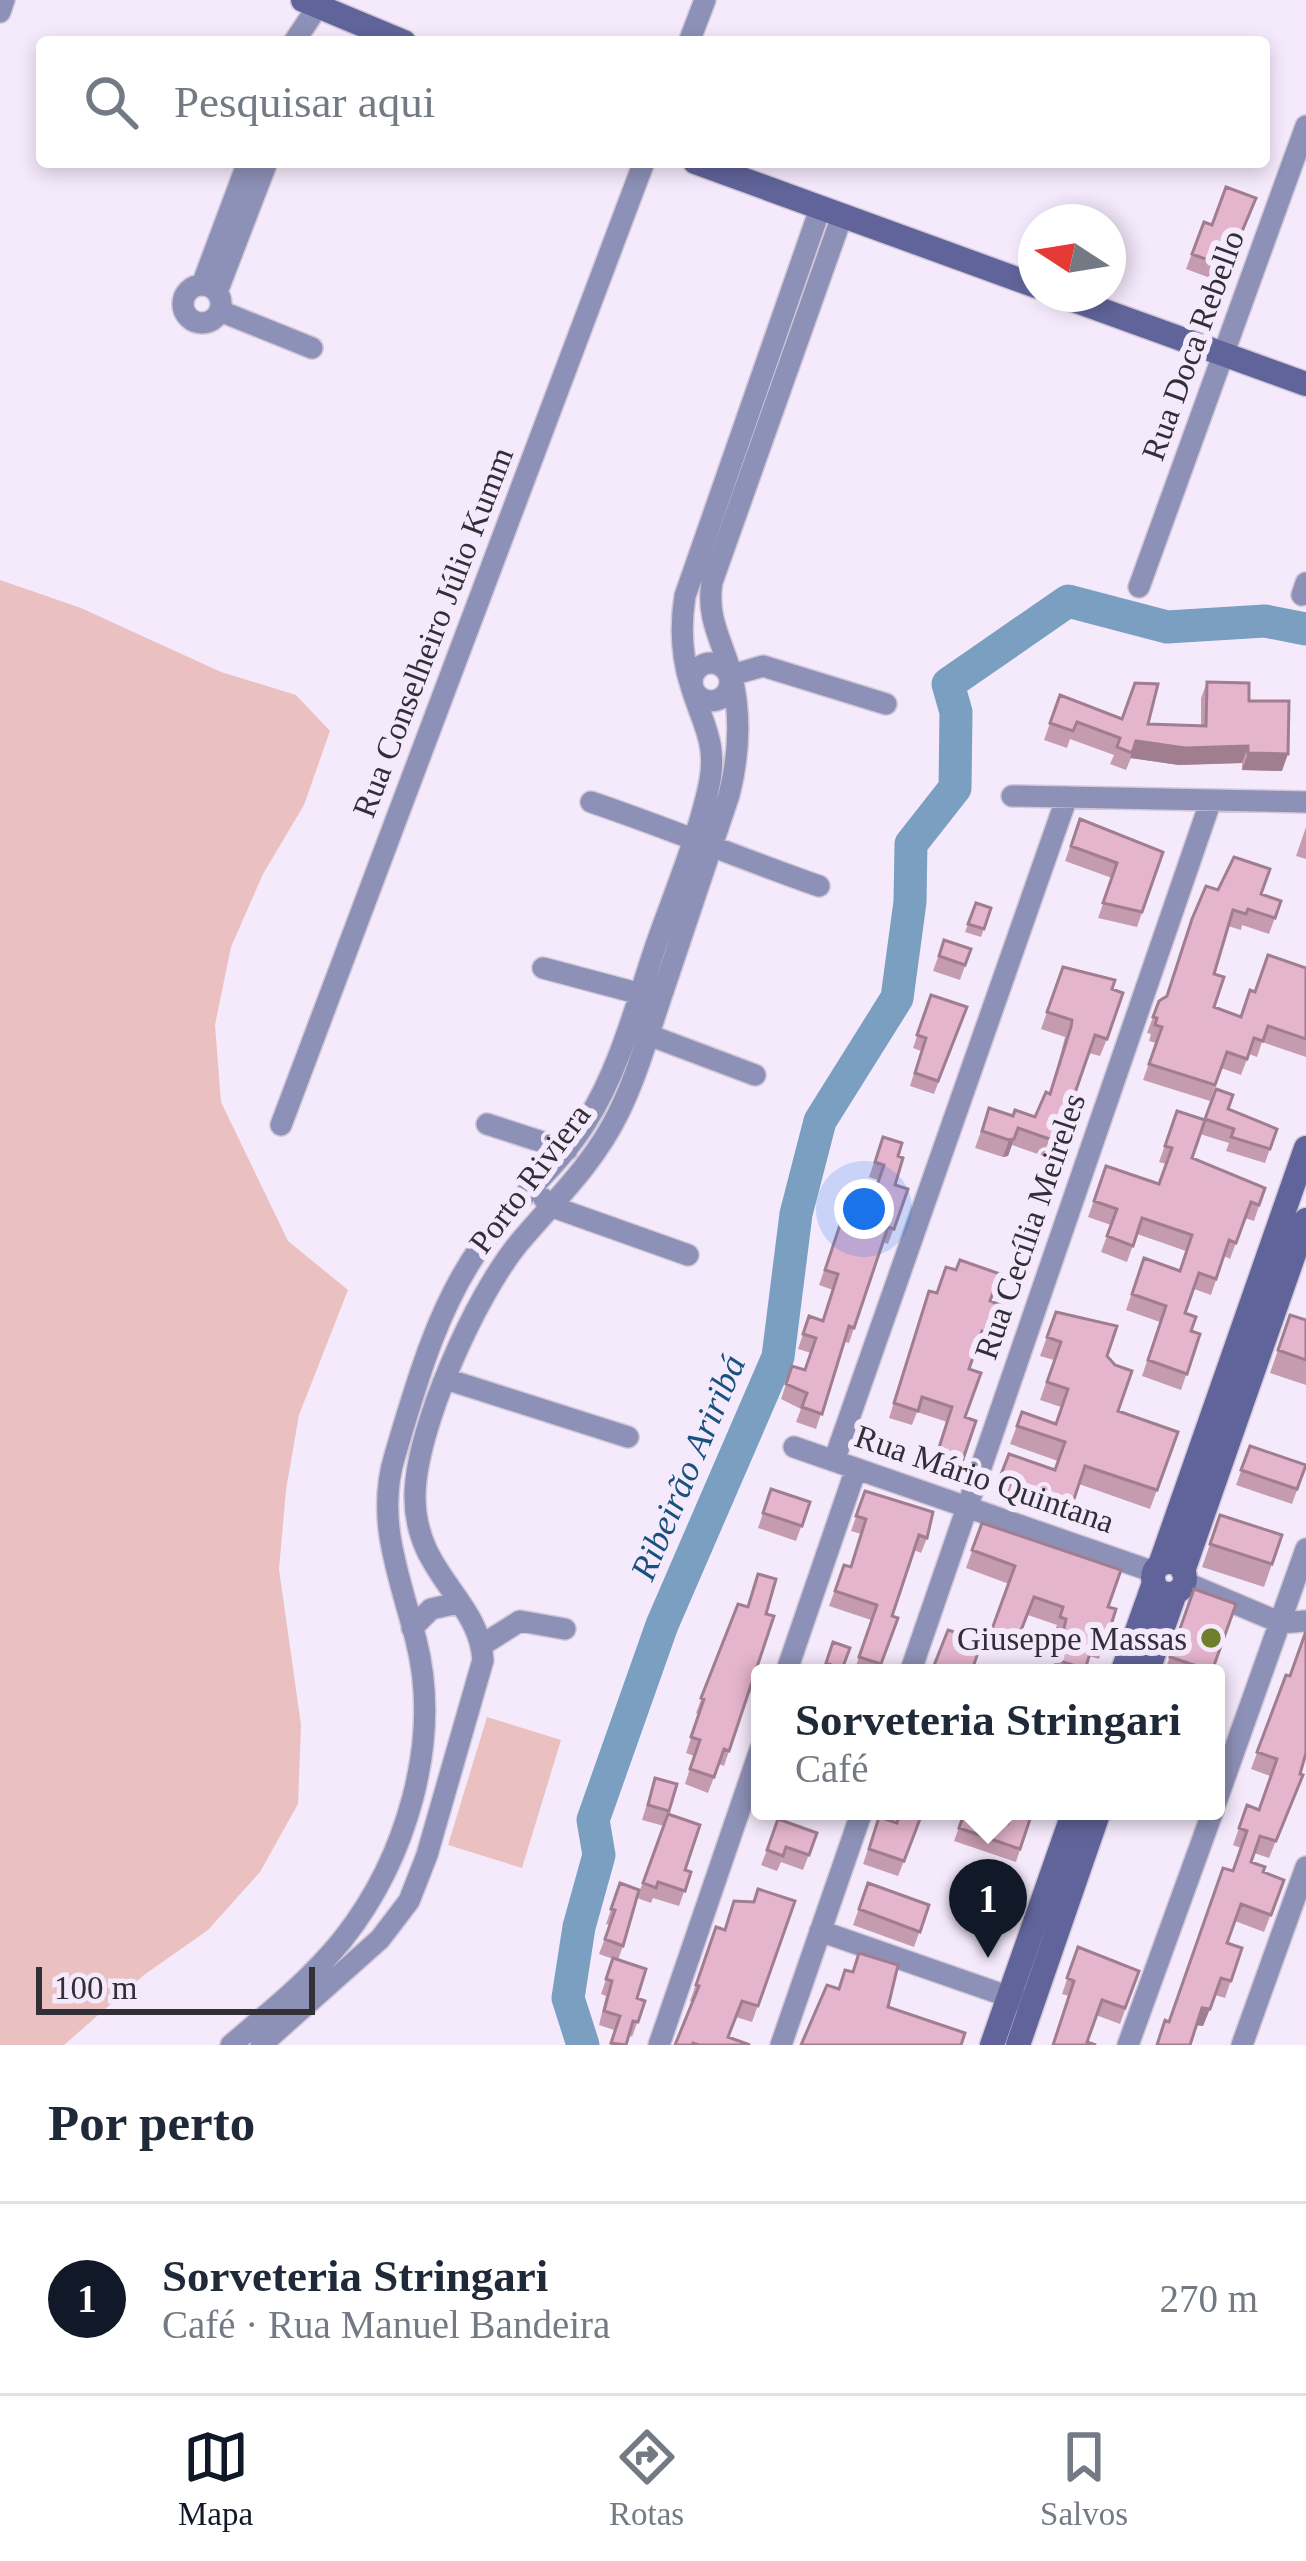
<!DOCTYPE html>
<html lang="pt">
<meta charset="utf-8">
<style>
:root{--surface:#fff;--page:#f6f6f7;--text:#1f2937;--muted:#747a83;--line:#e0e1e3;--accent:#111827}
body{margin:0;font-family:"Times New Roman",serif;background:var(--page);color:var(--text)}
.compass{position:absolute;left:1018px;top:204px;width:108px;height:108px;border-radius:50%;background:var(--surface);box-shadow:0 6px 18px #0003;rotate:282deg}
.scale{position:absolute;left:36px;bottom:30px;width:279px;box-sizing:border-box;padding-left:12px;border:6px solid #332f36;border-top:0;font-size:33px;line-height:42px;white-space:nowrap;color:#332f36;-webkit-text-stroke:9px #f5eafc;paint-order:stroke}
.you{position:absolute;left:864px;top:1209px;width:42px;height:42px;margin:-30px;border:9px solid #fff;border-radius:50%;background:#1a73e8;box-shadow:0 0 0 18px #1a73e833}
.badge{display:grid;place-items:center;width:78px;height:78px;border-radius:50%;background:var(--accent);color:#fff;font-size:39px;font-weight:700}
.pin{position:absolute;translate:-50% -99px;filter:drop-shadow(0 3px 6px #0008)}
.pin::after{content:'';position:absolute;top:63px;width:42px;height:36px;background:inherit;clip-path:polygon(0 0,100% 0,50% 100%)}
.popup{position:absolute;left:751px;top:1664px;width:474px;height:156px;box-sizing:border-box;display:grid;place-content:center;border-radius:12px;background:var(--surface);filter:drop-shadow(0 3px 9px #0005);font-size:39px;white-space:nowrap;color:var(--muted)}
.popup b{font-size:45px;color:var(--text)}
.popup::after{content:'';position:absolute;left:50%;top:100%;margin-left:-24px;border:24px solid transparent;border-top-color:var(--surface)}
.list{margin:0;padding:0;list-style:none}
h2{display:flex;justify-content:space-between;align-items:center;height:156px;margin:0;padding:0 48px;font-size:51px}
h2 small{font-size:39px;font-weight:400;color:var(--muted)}
.list li{display:grid;grid-template-columns:78px 1fr auto;gap:36px;align-items:center;box-sizing:border-box;height:192px;padding:0 48px;border-top:3px solid var(--line)}
.list b{display:block;font-size:45px;white-space:nowrap}
.list p{margin:0;font-size:39px;white-space:nowrap;color:var(--muted)}
.list em{font-size:39px;font-style:normal;color:var(--muted)}
.icon{flex:none;width:66px;height:66px;fill:none;stroke:currentColor;stroke-width:2;stroke-linecap:round;stroke-linejoin:round}
.map{position:relative;flex:none;width:1306px;height:2045px;overflow:hidden}
.search{position:absolute;background:var(--surface);box-shadow:0 6px 18px #0003;left:36px;right:36px;top:36px;height:132px;display:flex;align-items:center;gap:30px;box-sizing:border-box;padding:0 42px;border-radius:12px;color:var(--muted);font-size:45px}
.sheet{height:348px;background:var(--surface)}
nav{display:flex;justify-content:space-around;align-items:center;box-sizing:border-box;height:168px;border-top:3px solid var(--line);background:var(--surface);font-size:33px;color:var(--muted)}
nav a{display:grid;justify-items:center;gap:6px}
nav .on{color:var(--accent)}
.map>svg:first-child{display:block}
.green{fill:#eac1c0}
.lines{fill:none;stroke-linecap:round;stroke-linejoin:round}
.river{stroke:#7a9fc1;stroke-width:33}
.minor-casing{stroke:#d2c8d8;stroke-width:24}
.secondary-casing{stroke:#d2c8d8;stroke-width:27}
.minor{stroke:#8e91b7;stroke-width:21}
.secondary{stroke:#61649a;stroke-width:24}
.wall{fill:#c59bb0}
.shaded-wall{fill:#a07e90}
.building{fill:#e5b4cd;stroke:#a07e90;stroke-width:3}
.poi-dot{fill:#6f7f2e;stroke:#f5eafc;stroke-width:4.5}
.labels{text-anchor:middle;stroke-width:12;stroke-linejoin:round;paint-order:stroke}
.street-label{font-size:33px;fill:#332f36;stroke:#f5eafc}
.poi-label{font-size:33px;fill:#332f36;stroke:#f5eafc;text-anchor:end}
.water-label{font-size:36px;font-style:italic;fill:#18517e;stroke:#f5eafc}
</style>
<div class="map">
<svg width="1306" height="2045" viewBox="0 0 1306 2045">
<rect width="100%" height="100%" fill="#f5eafc"/>
<!-- green -->
<path class="green" d="M0 580 81 608 221 672 296 695 330 731 304 805 263 874 231 947 215 1025 221 1102 288 1241 348 1290 299 1415 286 1490 279 1569 301 1725 298 1804 260 1872 208 1930 144 1975 64 2045H0Z
M487 1717 561 1740 522 1868 448 1845Z"/>
<g class="lines">
<!-- river -->
<path class="river" d="M583 2045 568 1998 579 1927 599 1855 593 1820 662 1625 778 1357 796 1214 820 1121 897 998 910 902 911 844 955 788 956 712 948 684 1068 601 1167 627 1265 621 1306 629"/>
<defs>
<path id="minor" d="M0 12 4 0
M294 42 318 6
M689 42 705 0
M183 304a19 19 0 1 1 38 0a19 19 0 1 1-38 0Z
M202 285 248 162
M217 292 267 162
M220 311 312 348
M1139 587 1306 126
M1302 595 1306 583
M692 682a19 19 0 1 1 38 0a19 19 0 1 1-38 0Z
M732 675 763 666 886 704
M1012 796 1306 802
M591 802C668 828 742 859 819 886
M543 968 652 997
M638 1031 755 1075
M487 1124 567 1150
M281 1125 644 162
M544 1199 553 1207 688 1255
M446 1379 628 1437
M794 1447 1154 1572
M834 1461 1067 797
M1184 1582 1281 1623 1306 1621
M412 1628 431 1609 458 1603
M482 1645 520 1621 565 1629
M786 1673 856 1469
M910 1673 1211 800
M1216 1802 1306 1549
M820 1931 1024 2002
M231 2045C270 2012 311 1979 343 1939 406 1859 442 1741 416 1640 400 1577 375 1520 395 1455 416 1384 438 1306 481 1246 513 1201 557 1169 586 1122 620 1069 636 1004 656 945 674 894 696 842 708 790 719 744 703 726 691 686 681 655 680 627 685 596L820 209
M261 2045 380 1939 409 1901 427 1855 483 1660C479 1598 414 1574 415 1495 416 1428 475 1297 518 1244 553 1202 593 1165 618 1114 637 1076 648 1035 662 994 684 928 707 862 729 795 739 756 741 713 731 673 722 641 706 618 712 582L842 216
M659 2045 760 1750
M781 2045 862 1811
M1128 2045 1213 1811
M1242 2045 1306 1867"/>
<path id="secondary" d="M303 0 404 42
M695 162 1036 286
M1057 294 1306 384
M1153 1578a16 16 0 1 1 32 0a16 16 0 1 1-32 0Z
M1160 1565 1306 1148
M1183 1571 1306 1220
M1122 1673 1154 1583
M1147 1673 1175 1593
M992 2045 1074 1811
M1018 2045 1099 1811"/>
</defs>
<!-- minor casing -->
<use href="#minor" class="minor-casing"/>
<!-- secondary casing -->
<use href="#secondary" class="secondary-casing"/>
<!-- minor -->
<use href="#minor" class="minor"/>
<!-- secondary -->
<use href="#secondary" class="secondary"/>
</g>
<!-- wall -->
<path class="wall" d="M1251 213 1221 282 1186 269 1204 222 1212 225Z
M1207 682 1249 701 1282 771 1242 770V763L1179 765 1131 758 1126 770 1110 764 1114 755 1070 739 1067 748 1044 740 1060 695 1122 719 1148 724 1201 726V698Z
M1080 819 1163 852 1137 927 1098 918 1112 878 1065 861Z
M1306 827V859L1296 856Z
M1218 890 1261 894 1281 901 1269 934 1242 925 1241 930 1228 926 1214 974V1007L1240 1017 1255 992 1306 968V1057L1262 1042 1257 1057 1249 1054 1241 1075 1221 1068 1210 1101 1143 1080 1156 1043 1149 1041 1151 1034 1147 1033 1159 1001 1166 996Z
M976 903 991 908 981 937 965 932Z
M944 940 971 949 960 980 933 971Z
M1063 967 1112 989 1107 1039 1100 1056 1089 1053 1052 1159 1012 1145 1008 1156 1003 1157 975 1148 989 1108 1013 1116 1035 1117 1050 1094 1065 1037 1041 1029Z
M931 995 967 1007 934 1094 910 1086 921 1051 913 1048Z
M1228 1109 1277 1129 1265 1163 1226 1151 1229 1143 1200 1134 1192 1158 1265 1188 1254 1221 1245 1218 1230 1259 1224 1256 1211 1295 1194 1289 1185 1313 1191 1331 1200 1334 1181 1390 1142 1376 1160 1322 1126 1310 1144 1258 1179 1271 1186 1251 1137 1234 1127 1262 1101 1252 1111 1225 1088 1217 1106 1166 1159 1184 1166 1164 1159 1162 1177 1111 1205 1120Z
M883 1137 898 1156 895 1185 908 1189 888 1244 883 1242 849 1343 844 1342 816 1429 796 1422 801 1409 781 1399 792 1366 805 1370 811 1353 798 1349 809 1316 822 1321 833 1290 819 1285 841 1222 861 1229 878 1180 869 1177Z
M990 1301 1003 1306 988 1350 977 1346 969 1369 965 1417 976 1421 956 1480 930 1471 947 1422 917 1412 912 1425 889 1418 924 1306Z
M1056 1312 1107 1356 1118 1411 1178 1432 1150 1509 1079 1484 1066 1521 1000 1502 1002 1499 994 1496 1009 1454 1055 1470 1058 1461 1010 1444 1022 1412 1055 1424 1061 1407 1040 1400 1054 1360 1040 1356Z
M1290 1315 1306 1320V1385L1270 1373Z
M1250 1446 1306 1465 1292 1504 1236 1485Z
M771 1489 810 1502 796 1541 758 1528Z
M865 1491 927 1538 921 1553 914 1550 892 1616 898 1618 877 1673 854 1672 871 1620 829 1606 844 1565 850 1567 861 1534 851 1531Z
M1220 1515 1282 1535 1264 1587 1202 1567Z
M982 1523 1108 1607 1116 1609 1099 1659 1089 1656 1083 1673H1052L1060 1637 1053 1635 1057 1625 1028 1615 1012 1656 985 1647 1009 1584 966 1568Z
M1194 1589 1236 1604 1211 1673H1164Z
M738 1604 774 1616 724 1766 719 1764 708 1793 685 1784 694 1756 686 1753 699 1714 696 1713Z
M833 1642 850 1648 841 1673H822Z
M1286 1675 1300 1774 1303 1775 1269 1858 1254 1853 1251 1862 1263 1872 1284 1880 1264 1932 1235 1921 1227 1943 1242 1948 1225 1998 1215 1995 1203 2026 1196 2025 1190 2045H1156L1165 2020 1169 2022 1232 1871 1241 1848 1233 1845 1247 1805 1259 1810 1270 1776 1251 1769Z
M655 1778 669 1811 664 1826 642 1820Z
M924 1811 898 1876 863 1864 879 1817 896 1822Z
M965 1811 1008 1823 1031 1816 1016 1862 954 1841Z
M668 1814 685 1870 691 1872 679 1906 653 1898 651 1903 637 1898Z
M817 1833 803 1870 781 1862 777 1871 761 1865 767 1850Z
M620 1883 623 1946 618 1960 637 1998 645 2001 632 2037 629 2035 626 2045H610L614 2030 599 2025 606 1996 601 1994 613 1959 599 1954 610 1925 606 1924Z
M868 1883 929 1905 914 1947 853 1925Z
M795 1901 752 2022 736 2017 728 2037 750 2045H675L693 2002 690 2001 716 1927 724 1930 754 1902Z
M1078 1947 1139 1971 1120 2024 1096 2015 1069 1996 1062 1994Z"/>
<!-- shaded-wall -->
<path class="shaded-wall" d="M1136 741 1248 746 1242 763 1179 765 1130 758Z
M1248 753 1288 754 1282 771 1242 770Z
M1014 1139 1008 1156 1003 1157 1009 1140Z
M1202 2008 1210 2009 1203 2026 1196 2025Z"/>
<!-- building -->
<path class="building" d="M1226 187 1256 198 1227 267 1192 254 1204 222 1212 225Z
M1207 682 1249 683V701H1289L1288 754 1248 753V746L1185 748 1136 741 1132 753 1117 747 1120 738 1077 722 1073 731 1050 723 1060 695 1122 719 1135 683 1158 684 1148 724 1206 726Z
M1080 819 1163 852 1142 912 1103 903 1117 863 1071 846Z
M1234 857 1270 869 1261 894 1281 901 1275 918 1248 909 1246 914 1233 910 1214 974 1224 977 1214 1007 1241 1017 1250 990 1255 992 1268 955 1306 968V1039L1268 1026 1263 1041 1254 1038 1247 1059 1227 1052 1215 1085 1149 1064 1162 1027 1155 1025 1157 1018 1153 1017 1159 1001 1167 996 1192 919 1206 886 1218 890Z
M976 903 991 908 984 929 968 924Z
M944 940 971 949 965 965 939 956Z
M1063 967 1115 980 1112 989 1123 993 1107 1039 1095 1035 1058 1142 1018 1128 1014 1139 1009 1140 982 1131 989 1108 1013 1116 1015 1110 1035 1117 1046 1092 1050 1094 1071 1027 1072 1020 1047 1012Z
M931 995 967 1007 938 1081 915 1073 926 1038 917 1035Z
M1216 1089 1233 1095 1228 1109 1277 1129 1270 1149 1231 1137 1234 1129 1205 1119Z
M1177 1111 1205 1120 1192 1158 1265 1188 1259 1205 1251 1202 1236 1243 1229 1240 1216 1279 1199 1273 1185 1313 1196 1317 1191 1331 1200 1334 1187 1374 1148 1360 1166 1306 1132 1294 1144 1258 1180 1271 1192 1235 1142 1218 1133 1246 1107 1236 1117 1209 1094 1201 1106 1166 1159 1184 1172 1148 1165 1146Z
M883 1137 902 1143 898 1156 903 1158 895 1185 908 1189 894 1229 888 1227 854 1328 849 1326 822 1414 802 1407 807 1393 786 1384 792 1366 805 1370 816 1338 803 1334 809 1316 823 1321 838 1274 825 1270 841 1222 862 1229 884 1165 875 1162Z
M960 1260 1000 1274 990 1301 1003 1306 993 1335 982 1331 969 1369 981 1373 965 1417 976 1421 961 1465 936 1457 952 1407 922 1397 918 1411 894 1403 929 1291 937 1293 946 1267 956 1270Z
M1056 1312 1117 1326 1107 1356 1115 1365 1132 1371 1118 1411 1178 1432 1157 1490 1085 1466 1073 1502 1007 1483 1008 1480 1000 1477 1009 1454 1055 1470 1065 1442 1017 1426 1022 1412 1056 1424 1068 1389 1047 1382 1061 1342 1047 1337Z
M1290 1315 1306 1320V1360L1278 1350Z
M1250 1446 1306 1465 1297 1489 1241 1470Z
M771 1489 810 1502 802 1526 763 1513Z
M865 1491 933 1512 927 1538 919 1535 892 1616 898 1618 881 1664 859 1657 877 1605 835 1591 844 1565 851 1567 866 1519 856 1516Z
M1220 1515 1282 1535 1272 1564 1210 1544Z
M982 1523 1121 1570 1108 1607 1116 1609 1106 1641 1095 1638 1085 1669 1057 1660 1066 1619 1060 1617 1063 1607 1034 1597 1018 1638 992 1629 1015 1566 972 1550Z
M758 1574 776 1579 766 1614 774 1616 729 1751 724 1749 714 1777 690 1769 700 1740 691 1737 704 1699 701 1698 738 1604 748 1607Z
M1194 1589 1236 1604 1212 1671 1170 1657Z
M948 1630 982 1641 971 1673H931Z
M1306 1631V1753L1300 1774 1303 1775 1276 1841 1260 1836 1251 1862 1265 1867 1263 1872 1284 1880 1271 1915 1241 1904 1227 1943 1242 1948 1231 1981 1221 1978 1210 2009 1202 2008 1190 2045H1157L1165 2020 1169 2022 1223 1868 1233 1871 1247 1831 1239 1828 1247 1805 1259 1810 1277 1759 1257 1752 1286 1675 1290 1676Z
M833 1642 850 1648 842 1669 826 1663Z
M803 1667 820 1673H801Z
M655 1778 677 1784 669 1811 648 1805Z
M900 1811H923L904 1861 869 1849 879 1817 897 1823Z
M965 1811H972L1008 1823 1012 1811 1031 1816 1020 1849 959 1828Z
M668 1814 700 1825 685 1870 691 1872 685 1891 658 1882 656 1888 643 1883Z
M778 1819 817 1833 809 1855 786 1847 783 1856 767 1850Z
M620 1883 639 1890 623 1946 605 1939 615 1910 611 1909Z
M868 1883 929 1905 920 1932 859 1909Z
M758 1889 795 1901 758 2006 742 2001 728 2037 750 2045H699L693 2043 692 2045H675L699 1986 696 1985 716 1927 725 1930 734 1901 754 1902Z
M1078 1947 1139 1971 1125 2008 1102 2000 1087 2042 1096 2045H1053L1074 1981 1067 1978Z
M859 1953 898 1965 888 2007 965 2033 961 2045H801L827 1985 839 1989 845 1970 853 1972Z
M613 1958 646 1969 637 1998 645 2001 638 2022 633 2021 626 2045 611 2043 620 2016 604 2011 612 1981 606 1979Z"/>
<!-- markers -->
<circle class="poi-dot" cx="1211" cy="1638" r="12"/>
<g class="labels">
<!-- street labels -->
<g class="street-label">
<text transform="translate(1192 345) rotate(-70)" y="12">Rua Doca Rebello</text>
<text transform="translate(432 632) rotate(-69)" y="12">Rua Conselheiro Júlio Kumm</text>
<text transform="translate(529 1178) rotate(-53)" y="12">Porto Riviera</text>
<text transform="translate(1029 1226) rotate(-71)" y="12">Rua Cecília Meireles</text>
<text transform="translate(985 1478) rotate(19)" y="12">Rua Mário Quintana</text>
</g>
<!-- poi labels -->
<g class="poi-label">
<text x="1187" y="1650">Giuseppe Massas</text>
</g>
<!-- water labels -->
<g class="water-label">
<text transform="translate(687 1467) rotate(-67)" y="13">Ribeirão Ariribá</text>
</g>
</g>
</svg>
<svg class="compass" viewBox="-18 -18 36 36"><path d="M0-13l5 13h-10z" fill="#e53935"/><path d="M0 13l5-13h-10z" fill="#747a83"/></svg>
<div class="scale">100 m</div>
<div class="you"></div>
<div class="pin badge" style="left:988px;top:1958px">1</div>
<div class="popup"><b>Sorveteria Stringari</b>Café</div>
<div class="search"><svg class="icon" aria-label="search" viewBox="0 0 24 24"><circle cx="10" cy="10" r="6"/><path d="M15 15l6 6"/></svg>Pesquisar aqui</div>
</div>
<section class="sheet">
<h2>Por perto<small></small></h2>
<ul class="list">
<li><span class="badge">1</span><div><b>Sorveteria Stringari</b><p>Café · Rua Manuel Bandeira</p></div><em>270 m</em></li>
</ul>
</section>
<nav>
<a class="on"><svg class="icon" aria-label="map" viewBox="0 0 24 24"><path d="M3 6l6-2 6 2 6-2v14l-6 2-6-2-6 2zM9 4v14M15 6v14"/></svg>Mapa</a>
<a><svg class="icon" aria-label="directions" viewBox="0 0 24 24"><path d="M12 3l9 9-9 9-9-9zM9 14v-3h6M13 9l2 2-2 2"/></svg>Rotas</a>
<a><svg class="icon" aria-label="saved" viewBox="0 0 24 24"><path d="M7 4h10v16l-5-4-5 4z"/></svg>Salvos</a>
</nav>
